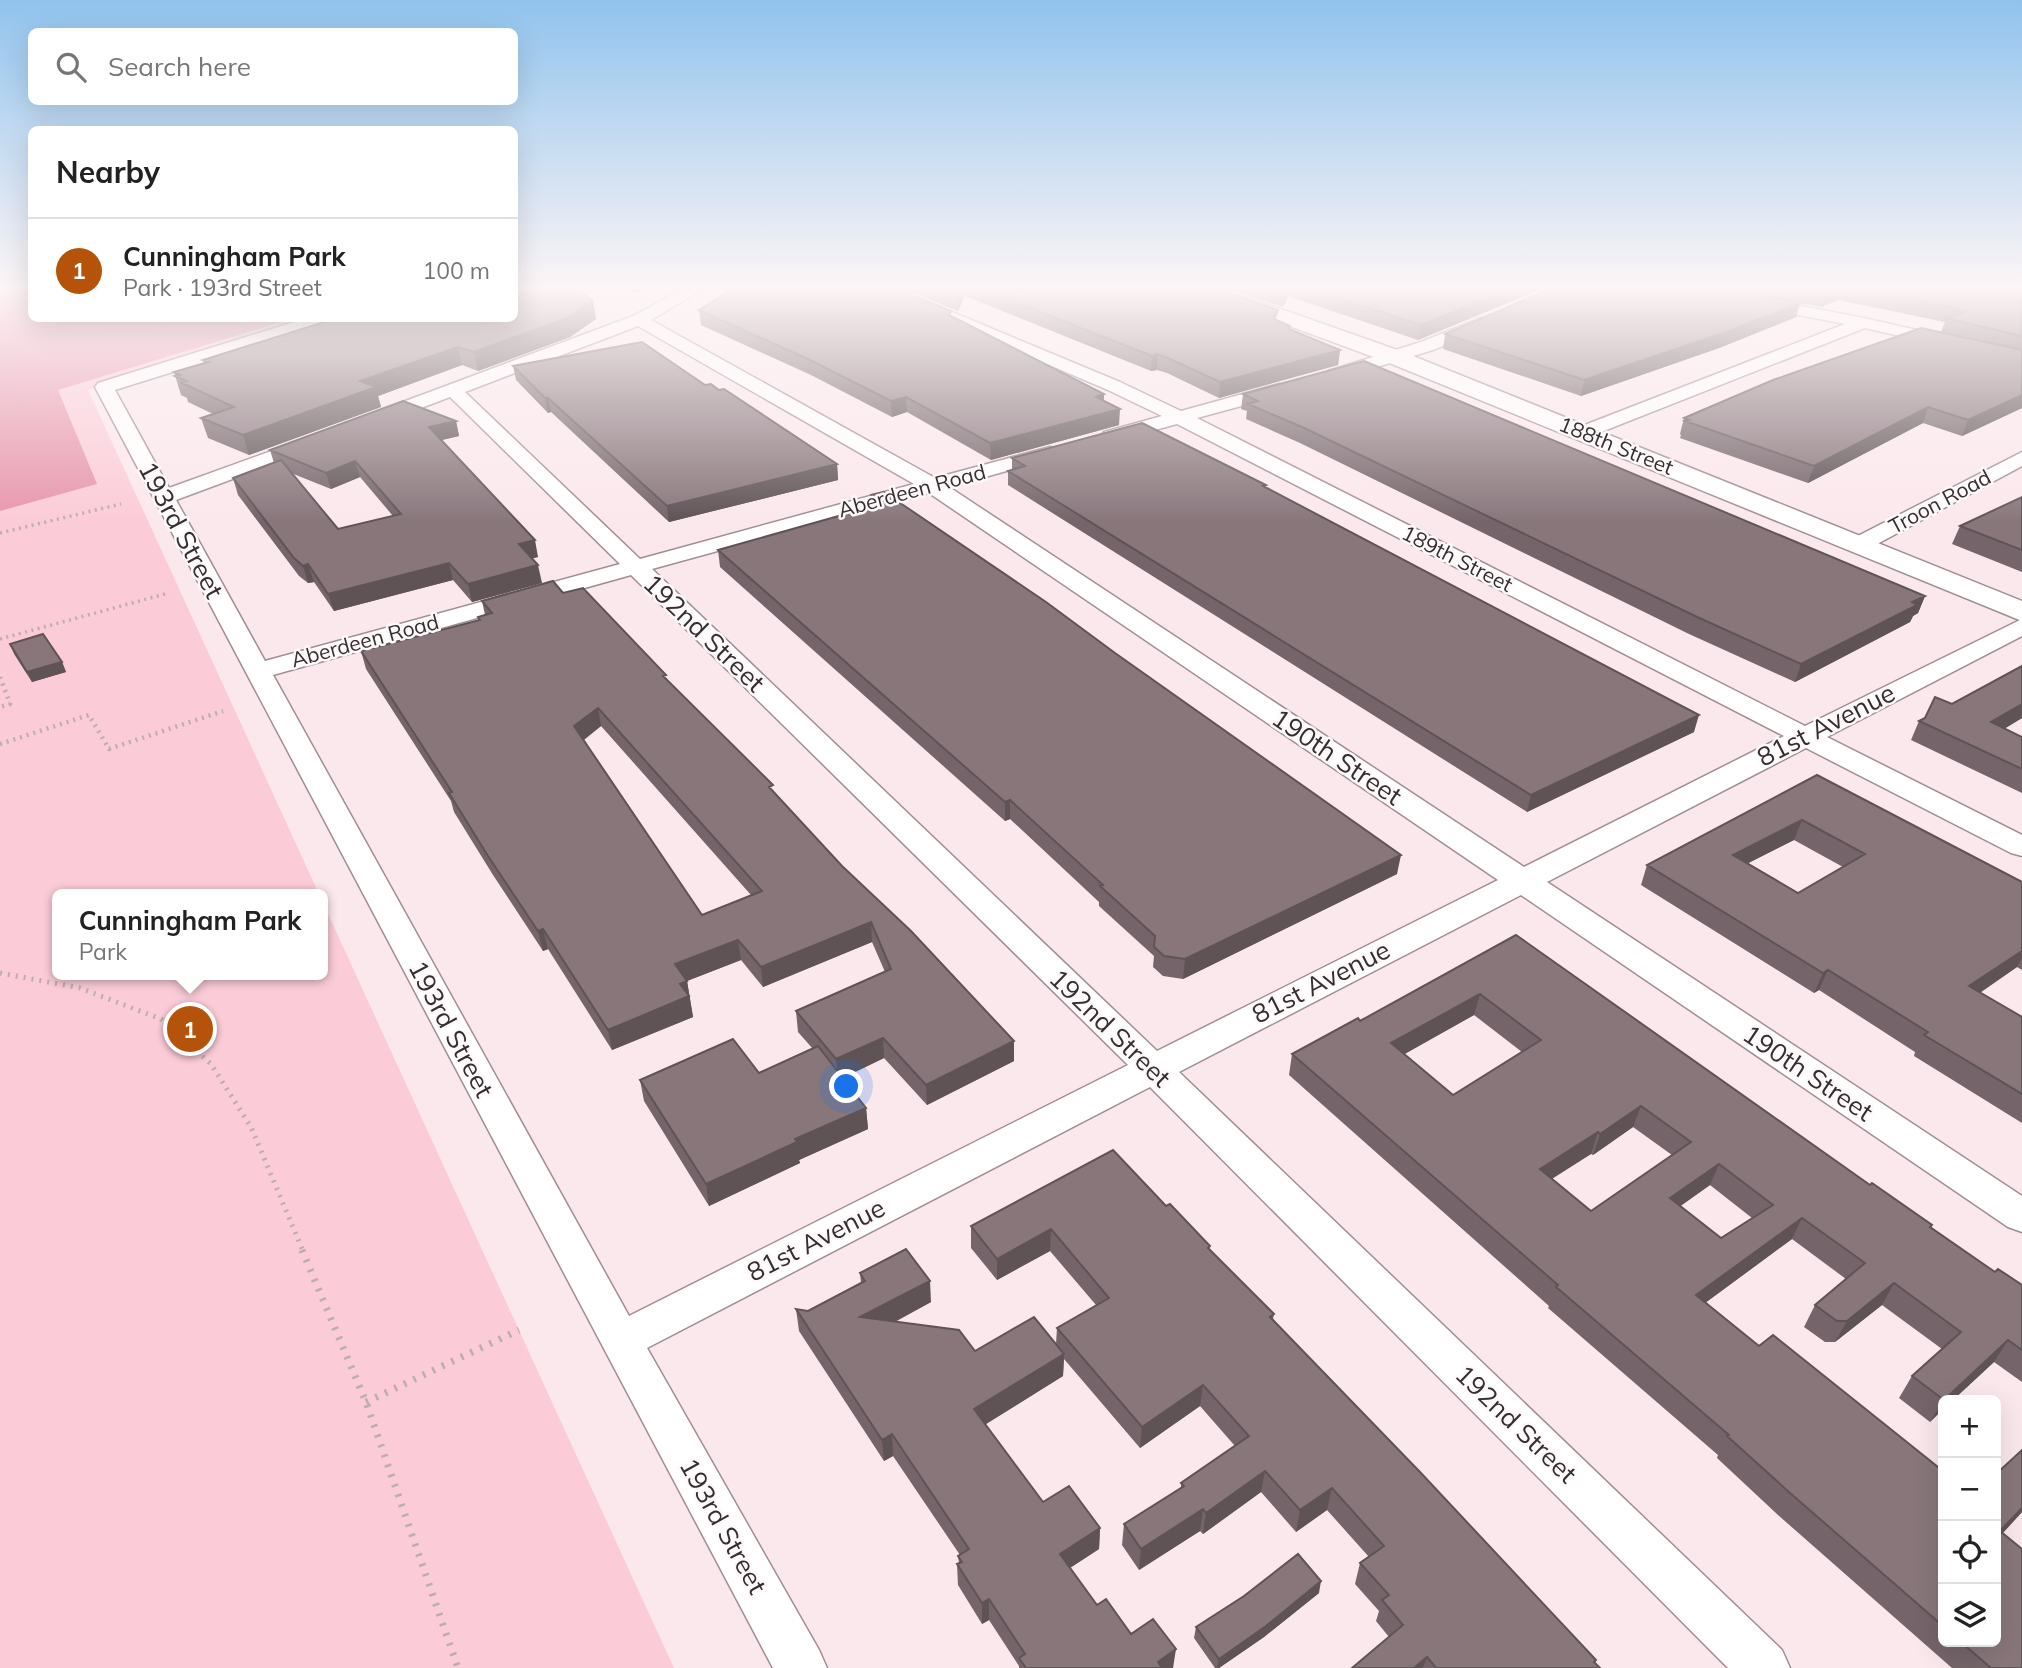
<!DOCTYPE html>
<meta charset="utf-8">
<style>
:root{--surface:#fff;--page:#f2f2f2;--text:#222;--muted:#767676;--line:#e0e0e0;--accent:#b45309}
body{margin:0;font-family:Mulish,sans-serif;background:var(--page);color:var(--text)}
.controls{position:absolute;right:21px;bottom:21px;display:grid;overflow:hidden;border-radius:10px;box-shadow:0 7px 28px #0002}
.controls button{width:63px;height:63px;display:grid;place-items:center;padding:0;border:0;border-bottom:2px solid var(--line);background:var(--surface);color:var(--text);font:35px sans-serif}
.you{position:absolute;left:847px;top:1087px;width:24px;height:24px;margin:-18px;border:5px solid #fff;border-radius:50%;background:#1a73e8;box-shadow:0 0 0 10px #1a73e833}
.badge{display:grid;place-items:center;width:46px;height:46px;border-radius:50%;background:var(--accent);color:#fff;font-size:23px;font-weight:700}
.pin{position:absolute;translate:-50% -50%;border:4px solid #fff;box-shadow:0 2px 7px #0006}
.popup{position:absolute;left:52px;top:889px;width:276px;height:91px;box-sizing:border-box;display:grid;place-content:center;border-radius:10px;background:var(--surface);filter:drop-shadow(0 2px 5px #0005);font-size:23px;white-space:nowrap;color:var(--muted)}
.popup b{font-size:26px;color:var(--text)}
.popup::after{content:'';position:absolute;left:50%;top:100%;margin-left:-14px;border:14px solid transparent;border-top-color:var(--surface)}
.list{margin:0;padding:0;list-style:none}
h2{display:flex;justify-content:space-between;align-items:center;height:91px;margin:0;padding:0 28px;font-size:30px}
h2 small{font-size:23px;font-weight:400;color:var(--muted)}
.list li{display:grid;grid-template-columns:46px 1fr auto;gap:21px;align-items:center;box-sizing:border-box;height:105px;padding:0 28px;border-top:2px solid var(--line)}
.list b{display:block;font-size:26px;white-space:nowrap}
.list p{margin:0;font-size:23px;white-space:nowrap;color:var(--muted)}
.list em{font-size:23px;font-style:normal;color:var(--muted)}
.icon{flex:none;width:38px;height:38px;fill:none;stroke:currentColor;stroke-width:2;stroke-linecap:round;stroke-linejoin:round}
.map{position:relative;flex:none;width:2022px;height:1668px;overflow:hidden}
.search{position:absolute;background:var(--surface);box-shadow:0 7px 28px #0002;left:28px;top:28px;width:490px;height:77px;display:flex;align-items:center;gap:18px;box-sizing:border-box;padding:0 24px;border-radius:10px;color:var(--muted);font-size:26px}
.panel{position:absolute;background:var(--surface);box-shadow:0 7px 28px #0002;left:28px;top:126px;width:490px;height:196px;border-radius:10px}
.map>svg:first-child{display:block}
.green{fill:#fbccd8}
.forest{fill:#e796ad}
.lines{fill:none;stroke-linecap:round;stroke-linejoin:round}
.minor-casing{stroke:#a08e92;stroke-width:3}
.tertiary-casing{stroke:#a08e92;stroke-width:3}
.path-far4{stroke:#bcadb0;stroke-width:2.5;stroke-dasharray:1 3.5;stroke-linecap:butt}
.path-far3{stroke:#bcadb0;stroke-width:3.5;stroke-dasharray:2 4.5;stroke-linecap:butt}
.path-far2{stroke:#bcadb0;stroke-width:4.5;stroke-dasharray:2 5;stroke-linecap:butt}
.path-far1{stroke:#bcadb0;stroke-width:5;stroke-dasharray:2 6;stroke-linecap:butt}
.path{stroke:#bcadb0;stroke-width:7;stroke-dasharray:2.5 8;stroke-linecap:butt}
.minor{fill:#fff;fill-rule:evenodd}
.tertiary{fill:#fff;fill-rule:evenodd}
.wall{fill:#75656a;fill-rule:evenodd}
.shaded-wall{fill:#5f5356}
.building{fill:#88767b;stroke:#5f5356;stroke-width:2;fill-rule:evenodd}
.labels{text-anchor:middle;stroke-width:5;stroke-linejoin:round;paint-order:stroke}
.far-street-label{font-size:21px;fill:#352e30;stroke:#fdf9fa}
.street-label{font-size:26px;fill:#352e30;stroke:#fdf9fa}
</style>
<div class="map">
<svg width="2022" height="1668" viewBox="0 0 2022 1668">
<rect width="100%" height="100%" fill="#fbe8ec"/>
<!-- green -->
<path class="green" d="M0 289H31L32 318 323 319 88 390 319 894H57V975H323V903L674 1668H0Z"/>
<!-- forest -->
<path class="forest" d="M31 289 32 318 291 319 58 390 97 484 0 511V294Z"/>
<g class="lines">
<defs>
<path id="minor" d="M684 289H703L651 320 935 478 1050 447 1057 449 1060 453 1057 457 949 487 1524 867 1784 736 1177 424 1111 442 1104 440 1101 436 1104 432 1162 416 1108 390 878 292 876 289H897L1120 382 1181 411 1279 384 1286 386 1288 390 1286 394 1197 418 1805 726 2022 619V636L1827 737 2022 835V856L2011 853 1806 748 1547 882 2022 1196V1232L2008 1227 1521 895 1179 1072 1782 1650 1790 1668H1728L1150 1087 647 1348 819 1650 827 1668H773L95 387 98 383 307 318H334L332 322 115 390 169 488 302 440H316L319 444 316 448 176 500 265 661 620 564 450 397 382 423 375 425 365 419 368 415 633 316ZM638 326 914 484 640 559 465 392ZM929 493 1498 880 1157 1051 652 569ZM631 575 1128 1065 629 1316 273 675Z
M1683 289H1713L1864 318 2022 354V364L1865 328 1591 436H1577L1574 432 1577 428 1845 324 1691 294Z
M1481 318 1489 323 1487 327 1433 350 1334 380 1325 375 1328 371 1421 342Z
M2022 452V466L1866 550H1850L1847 545 1850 540Z"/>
<path id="tertiary" d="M1197 289H1224L1403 352 2022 601V621L1387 362 1200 293Z"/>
</defs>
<!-- minor casing -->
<use href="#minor" class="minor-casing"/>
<!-- tertiary casing -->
<use href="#tertiary" class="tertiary-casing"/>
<!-- path-far4 -->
<path class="path-far4" d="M0 351 150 331 173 318
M0 413 86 367"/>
<!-- path-far3 -->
<path class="path-far3" d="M0 533 121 504
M0 639 165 594"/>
<!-- path-far2 -->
<path class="path-far2" d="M0 677 10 704 0 707
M0 744 89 715 109 749 223 711"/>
<!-- path-far1 -->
<path class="path-far1" d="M0 973 80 988 161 1019 211 1064 251 1127 303 1251"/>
<!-- path -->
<path class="path" d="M302 1250 366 1402 458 1668
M366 1402 519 1330"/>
<!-- minor -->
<use href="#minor" class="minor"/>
<!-- tertiary -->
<use href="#tertiary" class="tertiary"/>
</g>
<!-- wall -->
<path class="wall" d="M625 289H642L635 293Z
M903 289H1220L1277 320 1290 330 1340 350 1338 365 1219 398 1167 373 1157 370 1151 371 965 296 958 311Z
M1231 289H1541L1418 340 1288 296 1283 307Z
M1550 289H2022V408L1962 436 1923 423 1808 483 1680 438 1681 435 1680 434 1684 418 1941 332 1945 322 1838 300 1821 307 1800 303 1796 317 1719 348 1581 396 1443 349 1445 334Z
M593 301 596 319 570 337 478 371 462 365 378 396 381 407 249 455 208 438 201 418 213 414 188 402 187 398 181 395 174 372 204 363 203 360Z
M699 310 951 316 1104 394V401L1119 425 991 460 907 412 892 417 811 375 701 325Z
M513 366 705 385 719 390 837 464 838 480 669 522 551 412 548 413 516 380Z
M1243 394 1925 596 1918 613 1913 616 1910 622 1795 682 1689 634 1300 443 1246 419 1247 411 1241 409Z
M456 421 459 436 442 440 538 557 532 558 542 583 472 602 453 580 334 611 314 582 308 583 299 576 238 495 233 478 274 463 270 450ZM291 473 331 489 360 477 393 516 338 529Z
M1012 458 1266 485V487L1694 732 1527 812 1008 485V471L1012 470Z
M871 495 1397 874 1183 979 1163 976 1153 967 1154 956 1099 906V902L1010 819 1005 821 720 567 718 550 871 507Z
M2022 497V572L1952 544 1960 526Z
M563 593 666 679 842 866 1014 1041V1061L927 1105 884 1058 843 1078 866 1108 868 1129 799 1160 800 1163 709 1206 644 1101 640 1080 759 1073 813 1049 798 1032 796 1011 885 972 872 942 763 987 741 960 687 981 693 1017 612 1050 548 949 543 951 493 875 454 812 451 801 366 669 361 651 479 620 478 617 485 615 482 601ZM601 726 751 895 702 915 584 740Z
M10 644 62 662 66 672 32 682 14 654Z
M2022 666V718L2004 729 2022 737V793L1911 740 1919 721Z
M1817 775 2022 882V970L2017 967 1980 993 2022 1017V1123L1914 1056 1915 1052 1819 990 1814 993 1641 885 1647 865ZM1794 840 1843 867 1798 893 1748 863Z
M1516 935 1870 1185 1932 1225 1931 1227 1995 1272 2022 1285V1382L1994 1362 1953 1400H1943V1409L1930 1422 1899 1398 1912 1376 1942 1349 1882 1305 1835 1342H1825L1804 1327 1815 1305 1846 1279 1792 1239 1705 1303 1759 1346 1943 1471V1642H1996V1474L2022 1512 2003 1533 2022 1668H1952L1778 1515 1717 1458 1718 1455 1548 1308 1549 1306 1289 1075 1292 1054 1360 1021ZM1474 1015 1522 1052 1453 1095 1404 1054ZM1633 1127 1672 1155 1591 1211 1552 1179 1591 1154 1593 1155ZM1710 1185 1752 1218 1721 1238 1680 1206Z
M1166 1206 1274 1314 1273 1319 1600 1668H1352L1389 1637 1376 1621 1379 1611 1355 1584 1360 1563 1369 1557 1327 1510 1296 1532 1261 1492 1203 1534 1200 1531 1139 1570 1122 1545 1124 1524 1181 1488V1483L1235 1446 1200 1406 1140 1448 1064 1359 1063 1376 985 1424 1043 1502 1100 1528 1099 1549 1070 1568 1097 1605 1173 1668H1019V1666L989 1620 982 1624 958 1585 957 1564 959 1563 958 1556 960 1555 893 1456 884 1461 799 1331 796 1309 808 1311 861 1283 860 1273 931 1302 895 1322 975 1351 1056 1344 1057 1328 1096 1305 1050 1251 997 1280 971 1248V1226Z
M1319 1593 1264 1637 1219 1668H1215L1194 1638 1196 1627 1244 1596Z"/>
<!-- shaded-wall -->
<path class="shaded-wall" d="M634 289H642L635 293Z
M962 289H965V296L958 311 957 297Z
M1286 289H1288V296L1283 307 1285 293Z
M1510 289H1541L1418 340 1421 325Z
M1836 289H1842L1838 300 1821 307 1825 293Z
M593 301 596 319 570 337 478 371 474 352Z
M1800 303 1796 317 1719 348 1581 396 1584 380Z
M458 347 462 365 378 396 381 407 249 455 243 435 360 381Z
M1340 350 1338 365 1219 398 1220 382Z
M1157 354V370L1151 371 1152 356Z
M1104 394 1103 410 1096 397Z
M2022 395V408L1962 436 1968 420Z
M906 397 907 412 892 417 891 401Z
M545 398H548L551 412 548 413Z
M1928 407 1923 423 1808 483 1814 466Z
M1120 409 1119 425 991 460 990 443Z
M456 421 459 436 433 442 429 427Z
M355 461 360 477 331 489 326 473Z
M837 464 838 480 669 522 667 506Z
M535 540 538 557 523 561 519 544Z
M449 563 453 580 334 611 328 594Z
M308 564 314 582 308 583 303 566Z
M538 565 542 583 472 602 468 584Z
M1925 596 1918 613 1913 616 1910 622 1795 682 1801 664 1912 602Z
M62 662 66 672 32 682 27 672Z
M2022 704V718L1982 742 1991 722Z
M598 708 601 726 578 744 574 726Z
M1699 715 1694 732 1527 812 1531 795Z
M1010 800V819L1005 821V802Z
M1802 820 1794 840 1725 875 1733 855Z
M1401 855 1397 874 1183 979 1185 959Z
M871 922 872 942 763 987 761 967Z
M543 929 548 949 543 951 538 931Z
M738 940 741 960 679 984 675 964Z
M2022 951V958L2017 967 1958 1007 1969 986Z
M1828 970 1819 990 1814 993 1823 973Z
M687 981 693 1017 612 1050 608 1030 680 984Z
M1480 994 1474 1015 1387 1064 1391 1043Z
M883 1038 884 1058 838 1080 836 1059Z
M1014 1041V1061L927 1105 926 1085Z
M1641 1106 1633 1127 1593 1155 1600 1134Z
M866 1108 868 1129 799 1160 800 1163 709 1206 706 1184 795 1139Z
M1598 1132 1591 1154 1533 1190 1540 1169Z
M1719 1164 1710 1185 1661 1220 1670 1198Z
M1802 1218 1792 1239 1686 1317 1696 1295Z
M1051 1229 1050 1251 997 1280V1259Z
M930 1281 931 1302 862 1339 860 1317Z
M1894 1283 1882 1305 1835 1342 1847 1321Z
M2008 1340 1994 1362 1953 1400H1944Z
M1064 1354 1063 1376 975 1431 974 1409Z
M1203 1385 1200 1406 1140 1448 1142 1427Z
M1943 1401V1409L1930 1422Z
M892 1434 893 1456 884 1461 882 1440Z
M1265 1471 1261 1492 1203 1534 1206 1513Z
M1332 1488 1327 1510 1296 1532 1300 1510Z
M2022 1508V1512L1996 1540 2000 1531Z
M1203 1509 1200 1531 1139 1570 1141 1549Z
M1100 1528 1099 1549 1059 1575 1060 1554Z
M1321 1581 1319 1593 1264 1637 1219 1668H1217L1219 1659Z
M989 1599V1620L982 1624V1603Z
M1176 1649 1173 1668H1157L1158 1662Z
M1427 1657 1423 1668H1414Z"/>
<!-- building -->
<path class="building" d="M514 289H576L593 301 567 318 474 352 458 347 360 381 376 387 243 435 201 418 234 407 182 383 187 381 175 376 180 375 174 372 209 362 203 360 337 318H514Z
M732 289H896L951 311 949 315 1104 394 1096 397 1120 409 990 443 906 397 891 401 810 360 699 310Z
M936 289H962L957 297Z
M982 289H1220L1278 310 1274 319 1290 326 1289 329 1340 350 1220 382 1168 358 1157 354 1152 356Z
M1272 289H1286L1285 293Z
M1310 289H1510L1421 325Z
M1550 289H1726L1800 303 1723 333 1584 380 1445 334Z
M1802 289H1836L1825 293Z
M1857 289H2022V336L1946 318 1967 311Z
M1921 328 2022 350V395L1968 420 1928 407 1814 466 1685 421 1689 420 1684 418 1773 380Z
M642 342 705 385 711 384 719 390 724 389 837 464 667 506 548 398H545L513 366Z
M1364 361 1925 596 1912 602 1917 605 1801 664 1695 616 1302 427 1248 404 1258 401 1243 394Z
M403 401 456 421 429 427 535 540 519 544 538 565 468 584 449 563 328 594 308 564 303 566 294 558 233 478 281 460 338 529 401 514 355 461 326 473 270 450Z
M1142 423 1266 485 1263 486 1699 715 1531 795 1008 471 1025 466 1012 458Z
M884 492 1046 602 1115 653 1401 855 1185 959 1164 956 1154 947 1155 936 1100 886 1103 885 1010 800 1005 802 718 550 874 506 871 495Z
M2022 497V550L1960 526Z
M553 581 563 593 583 588 666 675 663 676 773 785 769 787 842 866 911 931 1014 1041 926 1085 883 1038 836 1059 796 1011 891 969 871 922 761 967 738 940 675 964 687 981 680 984 689 996 608 1030 543 929 538 931 488 856 449 793 452 792 361 651 480 620 478 617 492 613 482 601ZM598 708 762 891 702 915 574 726Z
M43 634 62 662 27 672 10 644Z
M2022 666V704L1991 722 2022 737V769L1919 721 1925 718 1935 697 1952 704Z
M1817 775 2022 882V951L1969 986 2022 1017V1094L1924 1035 1928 1032 1828 970 1823 973 1647 865ZM1802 820 1865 854 1798 893 1733 855Z
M1516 935 1870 1185 1872 1183 1932 1225 1930 1227 1995 1272 1998 1269 2022 1285V1350L2008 1340 1944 1400 1912 1376 1961 1332 1894 1283 1847 1321H1837L1815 1305 1865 1263 1802 1218 1696 1295 1759 1346 1773 1335 1943 1471V1626L1790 1493 1727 1436 1729 1435 1556 1287 1558 1285 1292 1054 1358 1018 1360 1021ZM1480 994 1541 1040 1453 1095 1391 1043ZM1641 1106 1691 1142 1591 1211 1540 1169 1598 1132 1600 1134ZM1719 1164 1773 1205 1721 1238 1670 1198Z
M733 1039 759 1073 818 1046 866 1108 795 1139 797 1142 706 1184 640 1080Z
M1113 1150 1166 1206 1170 1204 1210 1246 1208 1248 1274 1314 1270 1317 1420 1472 1596 1660 1594 1662 1600 1668H1436L1427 1657 1414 1668H1352L1403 1625 1382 1600 1389 1595 1360 1563 1384 1546 1332 1488 1300 1510 1265 1471 1206 1513 1203 1509 1141 1549 1124 1524 1184 1486 1181 1483 1249 1436 1203 1385 1142 1427 1057 1328 1109 1298 1051 1229 997 1259 971 1226Z
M906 1249 930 1281 860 1317 959 1330 975 1351 1034 1317 1064 1354 974 1409 1043 1502 1069 1486 1100 1528 1060 1554 1097 1605 1106 1599 1131 1634 1153 1619 1176 1649 1158 1662 1162 1668H1026L1019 1658 1025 1654 989 1599 982 1603 957 1564 962 1562 958 1556 969 1549 892 1434 882 1440 796 1309 808 1311 865 1281 860 1273Z
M2022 1450V1508L2000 1531 2022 1549V1668H1991L1961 1642H1996V1474Z
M1298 1554 1321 1581 1266 1626 1219 1659 1196 1627 1244 1596Z"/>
<!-- sky -->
<linearGradient id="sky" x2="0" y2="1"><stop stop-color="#90c3ed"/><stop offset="0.55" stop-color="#fdf5f6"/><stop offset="1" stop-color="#fdf5f6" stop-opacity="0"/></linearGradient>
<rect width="2022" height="522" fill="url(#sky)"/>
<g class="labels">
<!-- far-street labels -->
<g class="far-street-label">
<text transform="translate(1616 446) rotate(22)" y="7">188th Street</text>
<text transform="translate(912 491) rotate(-15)" y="7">Aberdeen Road</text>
<text transform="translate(1940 502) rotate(-28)" y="7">Troon Road</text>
<text transform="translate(1457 559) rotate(27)" y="7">189th Street</text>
<text transform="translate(365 641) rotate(-15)" y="7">Aberdeen Road</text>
</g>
<!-- street labels -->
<g class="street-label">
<text transform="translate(181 530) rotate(62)" y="9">193rd Street</text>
<text transform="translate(704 633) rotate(44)" y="9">192nd Street</text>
<text transform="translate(1826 725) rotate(-27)" y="9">81st Avenue</text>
<text transform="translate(1337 757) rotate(34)" y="9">190th Street</text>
<text transform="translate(1321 982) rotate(-27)" y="9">81st Avenue</text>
<text transform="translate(1110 1028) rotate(44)" y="9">192nd Street</text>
<text transform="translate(451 1029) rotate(62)" y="9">193rd Street</text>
<text transform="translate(1808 1073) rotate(34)" y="9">190th Street</text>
<text transform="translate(816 1240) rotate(-27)" y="9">81st Avenue</text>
<text transform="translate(1516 1424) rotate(44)" y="9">192nd Street</text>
<text transform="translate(723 1526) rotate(61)" y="9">193rd Street</text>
</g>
</g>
</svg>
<div class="controls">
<button>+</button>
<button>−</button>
<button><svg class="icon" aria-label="locate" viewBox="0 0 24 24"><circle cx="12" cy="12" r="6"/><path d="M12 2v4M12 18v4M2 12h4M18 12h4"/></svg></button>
<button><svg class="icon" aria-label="layers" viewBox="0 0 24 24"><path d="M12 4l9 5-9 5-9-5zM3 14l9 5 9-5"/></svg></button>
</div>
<div class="you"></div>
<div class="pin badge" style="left:190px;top:1029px">1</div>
<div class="popup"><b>Cunningham Park</b>Park</div>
<div class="search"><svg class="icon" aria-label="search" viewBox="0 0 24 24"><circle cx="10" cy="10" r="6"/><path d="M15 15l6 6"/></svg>Search here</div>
<section class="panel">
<h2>Nearby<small></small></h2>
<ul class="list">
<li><span class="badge">1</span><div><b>Cunningham Park</b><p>Park · 193rd Street</p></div><em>100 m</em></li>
</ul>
</section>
</div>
